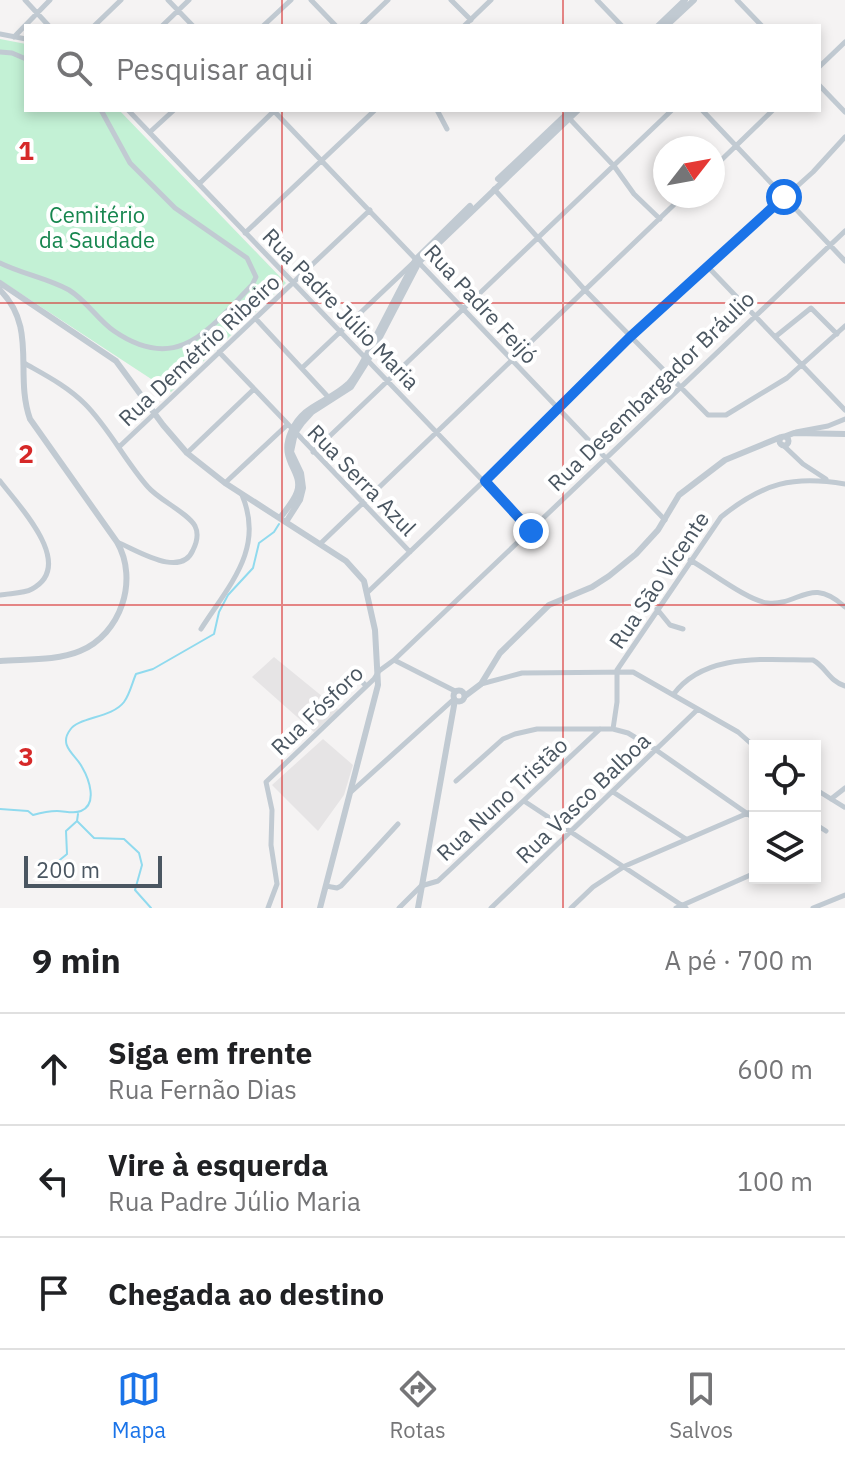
<!DOCTYPE html>
<html lang="pt">
<meta charset="utf-8">
<style>
:root{--surface:#fff;--page:#f2f2f2;--text:#202124;--muted:#757577;--line:#e0e0e0;--accent:#1a73e8}
body{margin:0;font-family:"IBM Plex Sans",sans-serif;background:var(--page);color:var(--text)}
.controls{position:absolute;right:24px;bottom:24px;display:grid;overflow:hidden;border-radius:0px;box-shadow:0 4px 12px #0003}
.controls button{width:72px;height:72px;display:grid;place-items:center;padding:0;border:0;border-bottom:2px solid var(--line);background:var(--surface);color:var(--text);font:40px sans-serif}
.compass{position:absolute;left:653px;top:136px;width:72px;height:72px;border-radius:50%;background:var(--surface);box-shadow:0 4px 12px #0003;rotate:59deg}
.scale{position:absolute;left:24px;bottom:20px;width:138px;box-sizing:border-box;padding-left:8px;border:4px solid #4a5661;border-top:0;font-size:22px;line-height:28px;white-space:nowrap;color:#4a5661;-webkit-text-stroke:6px #fff;paint-order:stroke}
.stop{position:absolute;width:24px;height:24px;margin:-18px;border:6px solid #1a73e8;border-radius:50%;background:#fff}
.stop.end{background:#1a73e8;border-color:#fff;box-shadow:0 2px 8px #0008}
.list{margin:0;padding:0;list-style:none}
h2{display:flex;justify-content:space-between;align-items:center;height:104px;margin:0;padding:0 32px;font-size:34px}
h2 small{font-size:26px;font-weight:400;color:var(--muted)}
.list li{display:grid;grid-template-columns:52px 1fr auto;gap:24px;align-items:center;box-sizing:border-box;height:112px;padding:0 32px;border-top:2px solid var(--line)}
.list b{display:block;font-size:30px;white-space:nowrap}
.list p{margin:0;font-size:26px;white-space:nowrap;color:var(--muted)}
.list em{font-size:26px;font-style:normal;color:var(--muted)}
.icon{flex:none;width:44px;height:44px;fill:none;stroke:currentColor;stroke-width:2;stroke-linecap:round;stroke-linejoin:round}
.map{position:relative;flex:none;width:845px;height:908px;overflow:hidden}
.search{position:absolute;background:var(--surface);box-shadow:0 4px 12px #0003;left:24px;right:24px;top:24px;height:88px;display:flex;align-items:center;gap:20px;box-sizing:border-box;padding:0 28px;border-radius:0px;color:var(--muted);font-size:30px}
.sheet{height:440px;background:var(--surface)}
nav{display:flex;justify-content:space-around;align-items:center;box-sizing:border-box;height:112px;border-top:2px solid var(--line);background:var(--surface);font-size:22px;color:var(--muted)}
nav a{display:grid;justify-items:center;gap:4px}
nav .on{color:var(--accent)}
.map>svg:first-child{display:block}
.education{fill:#e6e4e5}
.green{fill:#c3f1d5}
.lines{fill:none;stroke-linecap:round;stroke-linejoin:round}
.stream{stroke:#90daee;stroke-width:2}
.minor{stroke:#c1cad2;stroke-width:5}
.tertiary{stroke:#c1cad2;stroke-width:6}
.route{stroke:#1a73e8;stroke-width:10}
.grid{fill:none;stroke:#d62828;stroke-width:2;stroke-opacity:0.55}
.labels{text-anchor:middle;stroke-width:8;stroke-linejoin:round;paint-order:stroke}
.park-label{font-size:22px;fill:#17864f;stroke:#fff}
.street-label{font-size:22px;fill:#4a5661;stroke:#fff}
.grid-label{font-size:26px;text-anchor:middle;font-weight:bold;fill:#d62828;stroke:#fff;stroke-width:8;stroke-linejoin:round;paint-order:stroke}
</style>
<div class="map">
<svg width="845" height="908" viewBox="0 0 845 908">
<rect width="100%" height="100%" fill="#f5f3f3"/>
<!-- education -->
<path class="education" d="M274 657 339 710 314 732 252 677Z
M323 739 353 765 344 795 318 831 272 785Z"/>
<!-- green -->
<path class="green" d="M0 39 26 44V110H119L286 283 171 392 0 280Z"/>
<g class="lines">
<!-- stream -->
<path class="stream" d="M0 809 28 811 33 815C40 813 49 811 57 811 65 811 74 814 81 811 98 804 89 779 82 767 76 755 58 746 70 730 78 717 112 718 124 702 130 694 132 683 136 674L153 669 214 634 219 612 228 595 253 568 259 543 274 532 279 524
M77 821 94 838 124 839 139 853 142 865 135 890 151 908
M51 879C49 866 58 862 67 854L66 831 77 821 78 814"/>
<!-- minor -->
<path class="minor" d="M25 0 49 26
M168 0 193 26
M311 0 336 26
M451 0 471 20
M597 0 622 26
M737 0 762 26
M94 26 121 0
M162 26 189 0
M263 26 291 0
M361 26 388 0
M464 26 491 0
M0 34 26 39
M14 37 50 0
M0 52 12 53 26 59
M819 67 845 42
M819 85 845 112
M128 110 531 531
M273 110 665 520
M437 110 447 129
M702 110 845 261
M567 116 614 166 634 194 660 219
M150 132 174 110
M713 168 773 110
M200 183 274 111
M494 189 584 289 708 415H726L787 378 845 326
M245 233 375 110
M0 263C22 274 47 278 69 290 87 301 97 319 114 331 178 375 209 329 252 285L256 277 247 258 175 208 130 163 101 110
M708 267 845 410
M255 318 331 400
M775 337 811 308 837 334
M219 352 410 552
M24 363C45 375 67 386 85 404 109 428 125 461 148 487 159 500 188 513 195 526 199 534 197 542 193 550 181 579 137 550 117 542
M302 368 413 263
M796 432 828 426 845 419
M783 445 803 464 826 479
M119 447 370 210
M313 452 672 110
M187 453 253 390
M0 481C18 505 77 565 32 589 23 594 10 593 0 595
M225 483 287 425
M320 544 683 196
M690 560C710 571 748 601 768 603 800 606 810 575 845 607
M368 592 559 409 630 337 813 172 845 137
M657 609 670 625 683 629
M201 629C229 585 265 549 242 495
M394 660 455 691
M359 678 366 686
M481 684 522 673 633 672 738 732 755 747
M673 695C704 652 766 660 813 660 826 667 829 681 845 686
M613 729 617 702V670L721 517C763 483 793 475 845 484
M456 781 503 739 515 734 537 729H613L628 733 656 750 755 819
M815 789 844 807
M351 792 454 699
M613 792 686 839
M831 799 845 788
M524 801 686 908
M815 824 826 831
M326 886 337 888 341 886 398 824
M268 908 277 884 271 845 272 810 266 782 374 679 379 671 394 660 845 231
M399 908 421 886 438 881 600 729
M491 908 697 710
M571 908 593 887 625 866 755 810
M676 908 755 873
M813 908 845 895"/>
<!-- tertiary -->
<path class="tertiary" d="M658 26 685 0
M666 26 694 0
M498 179 571 110
M0 283 116 361 163 425 187 453 225 483 346 561 364 581 375 630 378 685 320 908
M0 290C38 328 14 374 30 419L117 542C139 580 121 634 80 651 57 661 25 659 0 661
M373 342 416 259 470 206
M786 436 794 433 845 434
M779.5 441a4.5 4.5 0 1 1 9 0a4.5 4.5 0 1 1-9 0Z
M280 518C286 510 294 501 297 492 304 471 278 461 291 432 303 404 328 403 348 384 356 376 363 362 368 352
M286 522 300 500 303 488 301 473 291 452 295 433 302 423 312 412 351 387 368 360 419 262 578 110
M453.5 696a5.5 5.5 0 1 1 11 0a5.5 5.5 0 1 1-11 0Z
M465 696 481 684 500 653 549 605 592 587 609 576 636 554 658 530 679 495 725 460 781 437
M418 908 455 700"/>
</g>
<g class="lines">
<!-- route -->
<path class="route" d="M531 531 485 481 630 337 784 197"/>
</g>
<!-- grid -->
<path class="grid" d="M282 0V26M563 0V26M282 110V908M563 110V908M0 303H845M0 605H845"/>
<g class="labels">
<!-- park labels -->
<g class="park-label">
<text x="97" y="223">Cemitério<tspan x="97" dy="25">da Saudade</tspan></text>
</g>
<!-- street labels -->
<g class="street-label">
<text transform="translate(481 304) rotate(47)" y="8">Rua Padre Feijó</text>
<text transform="translate(341 309) rotate(46)" y="8">Rua Padre Júlio Maria</text>
<text transform="translate(199 350) rotate(-43)" y="8">Rua Demétrio Ribeiro</text>
<text transform="translate(651 391) rotate(-44)" y="8">Rua Desembargador Bráulio</text>
<text transform="translate(362 480) rotate(46)" y="8">Rua Serra Azul</text>
<text transform="translate(659 580) rotate(-56)" y="8">Rua São Vicente</text>
<text transform="translate(317 710) rotate(-44)" y="8">Rua Fósforo</text>
<text transform="translate(583 798) rotate(-44)" y="8">Rua Vasco Balboa</text>
<text transform="translate(502 799) rotate(-43)" y="8">Rua Nuno Tristão</text>
</g>
</g>
<g class="grid-label">
<text x="26" y="160">1</text>
<text x="26" y="463">2</text>
<text x="26" y="766">3</text>
</g>
</svg>
<div class="controls">
<button><svg class="icon" aria-label="locate" viewBox="0 0 24 24"><circle cx="12" cy="12" r="6"/><path d="M12 2v4M12 18v4M2 12h4M18 12h4"/></svg></button>
<button><svg class="icon" aria-label="layers" viewBox="0 0 24 24"><path d="M12 4l9 5-9 5-9-5zM3 14l9 5 9-5"/></svg></button>
</div>
<svg class="compass" viewBox="-18 -18 36 36"><path d="M0-13l5 13h-10z" fill="#e53935"/><path d="M0 13l5-13h-10z" fill="#757577"/></svg>
<div class="scale">200 m</div>
<div class="stop" style="left:784px;top:197px"></div>
<div class="stop end" style="left:531px;top:531px"></div>
<div class="search"><svg class="icon" aria-label="search" viewBox="0 0 24 24"><circle cx="10" cy="10" r="6"/><path d="M15 15l6 6"/></svg>Pesquisar aqui</div>
</div>
<section class="sheet">
<h2>9 min<small>A pé · 700 m</small></h2>
<ul class="list">
<li><svg class="icon" aria-label="ahead" viewBox="0 0 24 24"><path d="M12 20V5M6 11l6-6 6 6"/></svg><div><b>Siga em frente</b><p>Rua Fernão Dias</p></div><em>600 m</em></li>
<li><svg class="icon" aria-label="left" viewBox="0 0 24 24"><path d="M17 20v-9H6M10 6l-5 5 5 5"/></svg><div><b>Vire à esquerda</b><p>Rua Padre Júlio Maria</p></div><em>100 m</em></li>
<li><svg class="icon" aria-label="arrive" viewBox="0 0 24 24"><path d="M6 21V4h12l-3 4 3 4H6"/></svg><div><b>Chegada ao destino</b></div></li>
</ul>
</section>
<nav>
<a class="on"><svg class="icon" aria-label="map" viewBox="0 0 24 24"><path d="M3 6l6-2 6 2 6-2v14l-6 2-6-2-6 2zM9 4v14M15 6v14"/></svg>Mapa</a>
<a><svg class="icon" aria-label="directions" viewBox="0 0 24 24"><path d="M12 3l9 9-9 9-9-9zM9 14v-3h6M13 9l2 2-2 2"/></svg>Rotas</a>
<a><svg class="icon" aria-label="saved" viewBox="0 0 24 24"><path d="M7 4h10v16l-5-4-5 4z"/></svg>Salvos</a>
</nav>
